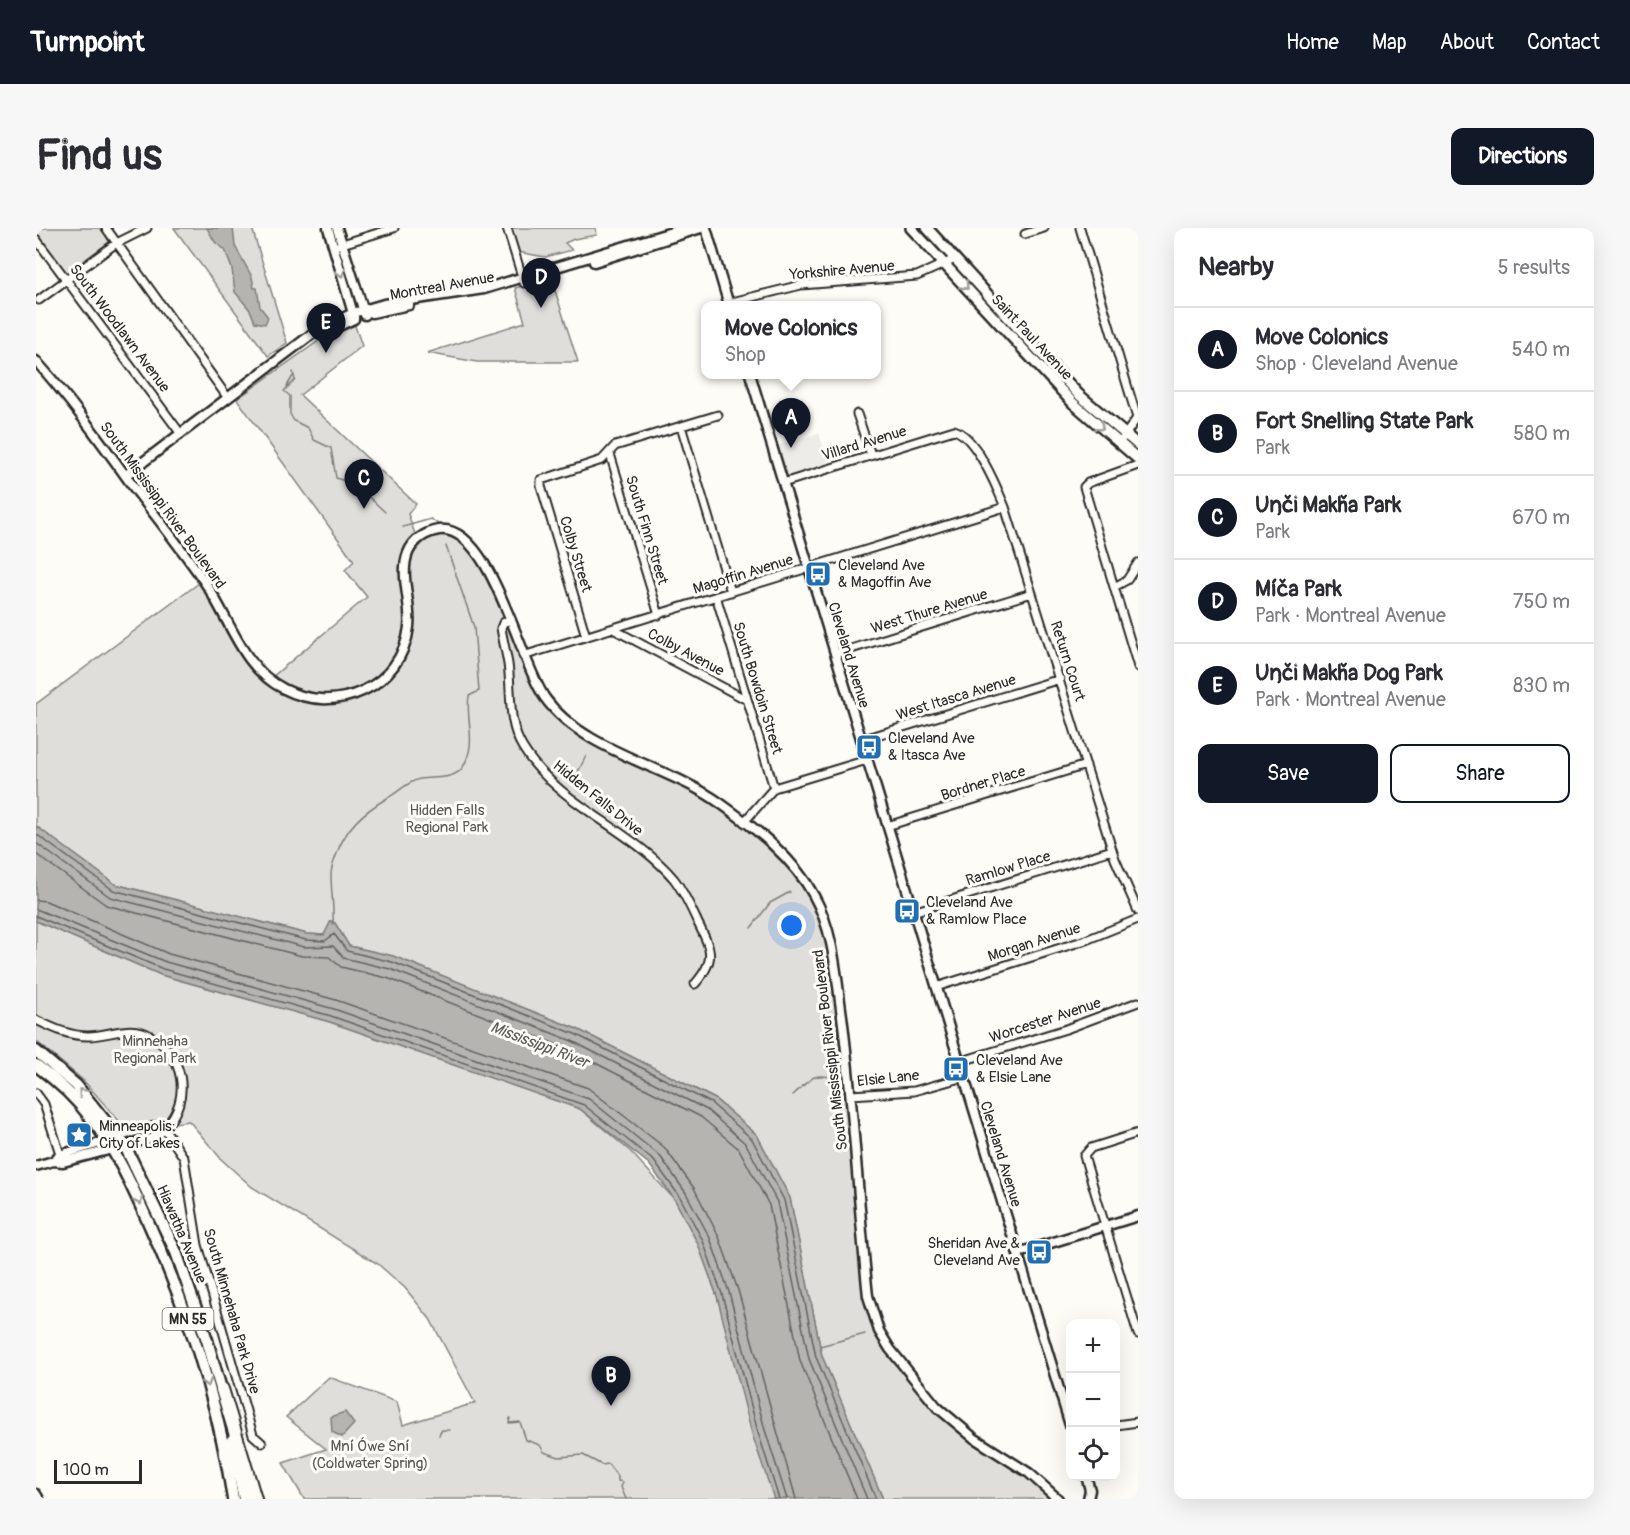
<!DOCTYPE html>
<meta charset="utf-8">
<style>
:root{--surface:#fff;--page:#f7f7f7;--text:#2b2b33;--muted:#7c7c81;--line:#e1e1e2;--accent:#111827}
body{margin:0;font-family:Pangolin,sans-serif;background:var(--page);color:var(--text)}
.controls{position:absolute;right:18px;bottom:18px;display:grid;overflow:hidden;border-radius:12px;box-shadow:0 6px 24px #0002}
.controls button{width:54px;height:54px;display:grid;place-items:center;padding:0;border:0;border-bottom:2px solid var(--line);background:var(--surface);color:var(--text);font:30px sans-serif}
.scale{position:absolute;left:18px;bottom:15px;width:88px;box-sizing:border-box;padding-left:6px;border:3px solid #2b2b2b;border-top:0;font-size:16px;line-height:21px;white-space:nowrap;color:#2b2b2b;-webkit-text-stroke:4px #fdfcf7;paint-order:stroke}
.you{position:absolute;left:756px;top:698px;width:21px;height:21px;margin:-15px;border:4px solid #fff;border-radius:50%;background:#1a73e8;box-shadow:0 0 0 9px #1a73e833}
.badge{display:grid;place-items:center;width:39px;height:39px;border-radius:50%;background:var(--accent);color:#fff;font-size:20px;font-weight:700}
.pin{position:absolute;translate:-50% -50px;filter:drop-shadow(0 2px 3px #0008)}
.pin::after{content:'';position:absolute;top:32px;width:21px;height:18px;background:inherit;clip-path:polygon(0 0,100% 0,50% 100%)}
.popup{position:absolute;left:665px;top:73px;width:180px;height:78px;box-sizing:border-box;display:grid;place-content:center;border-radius:12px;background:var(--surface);filter:drop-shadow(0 2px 4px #0005);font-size:20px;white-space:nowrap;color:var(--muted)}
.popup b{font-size:22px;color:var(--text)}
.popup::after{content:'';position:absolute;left:50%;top:100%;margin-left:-12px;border:12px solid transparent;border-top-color:var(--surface)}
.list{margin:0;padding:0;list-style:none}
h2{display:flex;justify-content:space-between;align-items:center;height:78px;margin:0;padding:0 24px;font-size:26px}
h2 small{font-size:20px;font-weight:400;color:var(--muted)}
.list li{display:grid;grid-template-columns:39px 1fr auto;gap:18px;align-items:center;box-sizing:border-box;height:84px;padding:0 24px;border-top:2px solid var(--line)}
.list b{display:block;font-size:22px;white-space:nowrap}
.list p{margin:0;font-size:20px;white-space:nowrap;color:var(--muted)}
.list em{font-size:20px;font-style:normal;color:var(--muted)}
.actions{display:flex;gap:12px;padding:18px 24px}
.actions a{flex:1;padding:14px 0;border:2px solid var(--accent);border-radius:12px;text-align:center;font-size:21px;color:var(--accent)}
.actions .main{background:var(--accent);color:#fff}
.icon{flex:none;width:33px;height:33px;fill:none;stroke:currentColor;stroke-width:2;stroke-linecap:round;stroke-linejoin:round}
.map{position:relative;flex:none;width:1102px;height:1271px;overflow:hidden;border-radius:12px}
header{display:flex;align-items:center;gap:36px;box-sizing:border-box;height:84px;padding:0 30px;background:var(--accent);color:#fff}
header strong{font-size:28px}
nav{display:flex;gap:33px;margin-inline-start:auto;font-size:21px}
.intro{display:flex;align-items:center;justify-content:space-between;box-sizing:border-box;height:144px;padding:0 36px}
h1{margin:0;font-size:42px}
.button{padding:15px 27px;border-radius:12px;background:var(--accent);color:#fff;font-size:21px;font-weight:700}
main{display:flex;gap:36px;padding:0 36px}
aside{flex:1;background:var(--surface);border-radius:12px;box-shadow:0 6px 24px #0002}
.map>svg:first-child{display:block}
.built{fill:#edece8}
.green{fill:#dfdeda;stroke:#858482;stroke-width:1.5}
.water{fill:#b5b4b1;stroke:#7e7d7b;stroke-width:1.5}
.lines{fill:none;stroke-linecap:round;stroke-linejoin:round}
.shore{stroke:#626261;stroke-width:1.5}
.stream{stroke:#7e7d7b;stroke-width:1.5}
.minor-casing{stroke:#2b2b2b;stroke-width:11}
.tertiary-casing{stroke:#2b2b2b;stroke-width:13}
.secondary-casing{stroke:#2b2b2b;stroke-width:14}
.trunk-casing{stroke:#2b2b2b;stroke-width:15}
.motorway-casing{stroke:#2b2b2b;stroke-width:16}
.minor{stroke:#fdfcf7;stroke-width:7}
.tertiary{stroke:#fdfcf7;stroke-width:8}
.secondary{stroke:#fdfcf7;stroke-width:9}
.trunk{stroke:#fdfcf7;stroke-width:10}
.motorway{stroke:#fdfcf7;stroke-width:12}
.oneway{stroke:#9e9e9b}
.labels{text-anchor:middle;stroke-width:6;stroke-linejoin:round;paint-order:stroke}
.shield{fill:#fdfcf7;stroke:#6a6a68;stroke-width:1.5}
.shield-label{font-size:14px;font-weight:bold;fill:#2b2b2b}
.street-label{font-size:15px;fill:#2b2b2b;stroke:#fdfcf7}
.poi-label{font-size:15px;fill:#2b2b2b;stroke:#fdfcf7;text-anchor:start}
.park-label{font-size:15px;fill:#585857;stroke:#fdfcf7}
.water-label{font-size:16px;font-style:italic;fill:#5b5b5a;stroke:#fdfcf7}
</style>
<header>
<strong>Turnpoint</strong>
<nav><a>Home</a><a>Map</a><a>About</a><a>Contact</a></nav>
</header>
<div class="intro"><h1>Find us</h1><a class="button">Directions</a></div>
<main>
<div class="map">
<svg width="1102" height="1271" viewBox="0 0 1102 1271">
<rect width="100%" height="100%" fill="#fdfcf7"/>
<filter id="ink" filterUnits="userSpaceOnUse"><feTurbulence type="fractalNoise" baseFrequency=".0167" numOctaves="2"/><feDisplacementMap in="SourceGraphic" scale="12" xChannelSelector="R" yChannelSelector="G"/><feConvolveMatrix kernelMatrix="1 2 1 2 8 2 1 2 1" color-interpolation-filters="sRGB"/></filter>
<g filter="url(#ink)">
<!-- built -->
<path class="built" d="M783 205 794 241 747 256 736 219Z"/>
<!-- green -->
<path class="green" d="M0 0H66L73 14 30 46 0 7Z
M138 0H216L251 115 232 128Z
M469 0H560L561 7 538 11 529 15 536 22 509 29 476 23Z
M515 50 542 134H441L391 125 489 94 479 60Z
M318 95 326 118 264 167 380 276 372 286 379 306C346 346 394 397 348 443 338 453 328 460 314 464 285 472 260 465 235 450L331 369 309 342 318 333 201 171 284 112Z
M404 306C455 315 472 407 491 447 497 461 506 474 516 485 538 510 571 522 601 536 622 547 645 556 666 568 699 587 755 635 774 669 787 691 791 718 797 742L828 1064 865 1141 915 1197 1005 1257 1020 1271H847L786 1128 754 970 721 907 679 871 541 801 357 728 313 718 299 695 295 693 288 707 271 706 79 656 0 598V476L163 355C182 383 194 420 218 444 264 491 347 484 373 420 385 389 368 360 375 329L389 312Z
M0 693 125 747 294 794 544 881 595 924 639 972 662 1016 681 1068 738 1271H268L247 1235 290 1221 250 1189 293 1149 361 1174 367 1197 439 1175 394 1091 369 1060 342 1036 216 959 186 932 153 893 90 901 48 853 0 813Z"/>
<!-- water -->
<path class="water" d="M171 0H197L199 18 216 49 218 60H221L224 79 232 89 229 96 219 94 214 82 199 64 196 41 189 22 179 14Z
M0 598 79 656 271 706 288 707 295 693 299 695 313 718 357 728 541 801 679 871 721 907 754 970 786 1128 847 1271H738L716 1206 681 1068 662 1016 639 972 613 936 544 881 294 794 125 747 0 693Z
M309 1184 318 1196 306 1209 296 1204 295 1189Z"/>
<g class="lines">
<!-- shore -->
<path class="shore" d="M0 606 77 662 270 712 289 713 298 706 311 723 356 734 539 806 675 875 716 911 748 972 780 1129 840 1271
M0 615 74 669 268 719 297 718 308 730 354 741 536 813 671 882 710 916 741 974 773 1131 831 1271
M0 626 70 677 266 728 293 729 305 739 351 750 532 821 665 889 703 921 733 977 764 1133 821 1271
M0 672 10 673 133 726 300 772 552 860 628 919 658 960 683 1009 702 1062 760 1271
M0 681 130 734 298 781 553 871 624 928 650 965 674 1010 693 1064 729 1202 751 1271
M0 688 127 741 295 788 548 877 618 933 644 969 667 1013 686 1066 722 1204 743 1271"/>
<!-- stream -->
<path class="stream" d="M257 144 259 152 248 163 254 168V186L258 193 272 200 278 212 295 220 300 250 320 257 349 284
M251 158 257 148
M367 299 395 291 402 296
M539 550 550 528
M297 696C298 679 295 663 295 646 295 640 298 634 300 628 309 600 327 584 353 569 363 564 372 553 384 551 397 549 419 552 427 539 442 513 429 493 433 468L443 463 438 399 410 318
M715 700 734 675 754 664
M757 867C776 851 774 843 803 851
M784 1118 829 1106
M474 1190 473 1195 484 1194 490 1212 504 1217 508 1224 523 1229 547 1227 566 1237 572 1236 582 1249V1253L587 1254 585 1259 590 1271
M403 1207 406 1202H414"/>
<defs>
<path id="minor" d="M70 0 192 170
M471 0 488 55
M1044 0 1101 190 1087 210
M989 6 1008 0
M0 11 145 206
M303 17 358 0
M3 72 79 16 111 0
M692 75 765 57 881 48 919 31
M821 186 835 227
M645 198 695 364
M574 226 623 387
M1102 237 1052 255 1048 259 1102 439
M747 255 918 202C940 208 961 260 969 279L1079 631 1102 683
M1078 359 1091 352 1102 335
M680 368 738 560
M475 391 467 395 465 400C467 412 470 424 472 436 476 464 471 495 487 520 522 577 596 601 638 651 648 664 655 680 662 695 676 723 680 732 659 756
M577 401 711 472
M550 408 505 258V252L566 232 579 218 682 187
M799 426 996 365
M487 428 969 279
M825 512 1024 451
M708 594 738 560 831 532
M851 598 1050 537
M877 684 1076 622
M900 759 1050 712 1102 691
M0 792C17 800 33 808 52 808 75 808 94 795 115 808 148 827 156 871 129 899 126 902 124 906 120 908 111 913 99 915 89 918
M923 834 1030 801 1102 774
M0 865 8 876 26 932
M815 867 878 863 928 849
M128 900 148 930 162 1017 217 1207 226 1215
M1102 905 1055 920 1048 928 1102 1106
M83 909 118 898 128 900
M1080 1197 1102 1194"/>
<path id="tertiary" d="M292 0 318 89
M301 0 329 87
M670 0 693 77
M558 34 665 0
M336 85 373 77
M286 106 318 91
M0 133C35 172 65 214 96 257 121 290 147 322 170 356 195 393 206 440 248 461 300 488 366 459 373 399 376 376 363 347 372 325 377 312 390 304 403 302 455 296 484 436 509 470 548 524 631 537 684 575 719 600 758 630 778 668 798 704 800 747 806 788 818 881 822 975 832 1068L843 1103 854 1121 901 1179 938 1210 993 1245 1022 1271
M714 146 1034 1197
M90 247 280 103 317 85 348 76 448 61 649 0
M17 933 27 934 80 920
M0 938 17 933 24 927 74 912
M982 1025 1102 988
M1050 1248 1054 1262 1052 1271
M0 1266 3 1271"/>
<path id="secondary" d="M875 0 1037 175 1102 231
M891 0 1042 166 1102 217"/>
<path id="trunk" d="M0 823 40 857 89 918 140 1024 171 1112 187 1168
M0 837C20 852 40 870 55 890 81 923 97 961 114 998 153 1085 183 1177 197 1271
M196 1212 208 1271"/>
<path id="motorway" d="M186 1161 219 1271"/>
</defs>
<!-- minor casing -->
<use href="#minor" class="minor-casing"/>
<!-- tertiary casing -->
<use href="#tertiary" class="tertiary-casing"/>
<!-- secondary casing -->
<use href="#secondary" class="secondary-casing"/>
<!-- trunk casing -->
<use href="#trunk" class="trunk-casing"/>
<!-- motorway casing -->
<use href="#motorway" class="motorway-casing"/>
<!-- minor -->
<use href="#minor" class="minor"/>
<!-- tertiary -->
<use href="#tertiary" class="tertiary"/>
<!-- secondary -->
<use href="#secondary" class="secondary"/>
<!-- trunk -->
<use href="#trunk" class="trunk"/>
<!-- motorway -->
<use href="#motorway" class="motorway"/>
</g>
<!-- one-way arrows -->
<defs><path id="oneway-chevron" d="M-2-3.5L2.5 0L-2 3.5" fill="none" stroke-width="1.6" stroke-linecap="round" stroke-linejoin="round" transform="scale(1.5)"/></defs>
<g class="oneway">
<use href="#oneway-chevron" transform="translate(305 45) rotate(74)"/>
<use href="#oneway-chevron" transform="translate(929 58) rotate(47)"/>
<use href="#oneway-chevron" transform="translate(1064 199) rotate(40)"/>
<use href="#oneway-chevron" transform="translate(46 864) rotate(-131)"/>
<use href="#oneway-chevron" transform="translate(103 973) rotate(65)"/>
<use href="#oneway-chevron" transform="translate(171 1155) rotate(75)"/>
</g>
</g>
<!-- icons -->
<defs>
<symbol id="bus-square" viewBox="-11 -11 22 22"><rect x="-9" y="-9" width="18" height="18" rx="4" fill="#1f6fb2" stroke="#fdfcf7"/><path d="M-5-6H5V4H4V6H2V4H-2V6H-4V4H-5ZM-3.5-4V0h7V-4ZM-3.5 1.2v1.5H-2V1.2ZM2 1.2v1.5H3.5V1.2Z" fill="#fff"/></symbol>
<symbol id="sight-square" viewBox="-11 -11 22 22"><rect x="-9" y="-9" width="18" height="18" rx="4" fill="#1f6fb2" stroke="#fdfcf7"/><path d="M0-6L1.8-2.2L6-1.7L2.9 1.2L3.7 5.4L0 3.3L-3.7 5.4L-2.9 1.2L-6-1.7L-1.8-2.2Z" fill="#fff"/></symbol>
</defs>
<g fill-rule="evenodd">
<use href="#bus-square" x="767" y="331" width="30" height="30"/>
<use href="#bus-square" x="818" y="504" width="30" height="30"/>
<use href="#bus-square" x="856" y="668" width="30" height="30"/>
<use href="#bus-square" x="905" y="826" width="30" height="30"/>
<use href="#sight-square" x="28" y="892" width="30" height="30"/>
<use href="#bus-square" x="988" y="1009" width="30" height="30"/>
</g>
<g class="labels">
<!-- shield labels -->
<rect class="shield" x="126.5" y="1080" width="51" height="22" rx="4.5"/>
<g class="shield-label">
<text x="152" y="1096">MN 55</text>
</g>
<!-- street labels -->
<g class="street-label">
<text transform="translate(806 42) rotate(-5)" y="5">Yorkshire Avenue</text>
<text transform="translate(406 58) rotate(-10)" y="5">Montreal Avenue</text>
<text transform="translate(84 100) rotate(53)" y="5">South Woodlawn Avenue</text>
<text transform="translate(996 109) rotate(47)" y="5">Saint Paul Avenue</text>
<text transform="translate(828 215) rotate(-17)" y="5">Villard Avenue</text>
<text transform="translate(127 277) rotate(54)" y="5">South Mississippi River Boulevard</text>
<text transform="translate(611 302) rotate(73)" y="5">South Finn Street</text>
<text transform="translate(540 326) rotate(73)" y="5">Colby Street</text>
<text transform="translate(707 346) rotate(-17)" y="5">Magoffin Avenue</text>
<text transform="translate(893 383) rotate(-17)" y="5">West Thure Avenue</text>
<text transform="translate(650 424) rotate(28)" y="5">Colby Avenue</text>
<text transform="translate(813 427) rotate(73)" y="5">Cleveland Avenue</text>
<text transform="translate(1032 433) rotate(72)" y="5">Return Court</text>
<text transform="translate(722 460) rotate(73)" y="5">South Bowdoin Street</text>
<text transform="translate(920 469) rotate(-17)" y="5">West Itasca Avenue</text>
<text transform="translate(947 555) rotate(-17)" y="5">Bordner Place</text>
<text transform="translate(562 570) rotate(39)" y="5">Hidden Falls Drive</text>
<text transform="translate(972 640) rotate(-17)" y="5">Ramlow Place</text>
<text transform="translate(998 714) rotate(-18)" y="5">Morgan Avenue</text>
<text transform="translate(1009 792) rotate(-18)" y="5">Worcester Avenue</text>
<text transform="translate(794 822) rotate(-97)" y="5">South Mississippi River Boulevard</text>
<text transform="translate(852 850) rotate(-6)" y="5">Elsie Lane</text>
<text transform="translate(965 926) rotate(73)" y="5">Cleveland Avenue</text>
<text transform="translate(146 1006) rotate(67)" y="5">Hiawatha Avenue</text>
<text transform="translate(196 1083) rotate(74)" y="5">South Minnehaha Park Drive</text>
</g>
<!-- poi labels -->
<g class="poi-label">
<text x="802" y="342">Cleveland Ave<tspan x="802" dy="17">&amp; Magoffin Ave</tspan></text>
<text x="852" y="515">Cleveland Ave<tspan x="852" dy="17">&amp; Itasca Ave</tspan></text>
<text x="890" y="679">Cleveland Ave<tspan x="890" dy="17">&amp; Ramlow Place</tspan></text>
<text x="940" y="837">Cleveland Ave<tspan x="940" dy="17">&amp; Elsie Lane</tspan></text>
<text x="63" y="903">Minneapolis:<tspan x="63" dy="17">City of Lakes</tspan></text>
<text x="984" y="1020" text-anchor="end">Sheridan Ave &amp;<tspan x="984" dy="17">Cleveland Ave</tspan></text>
</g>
<!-- park labels -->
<g class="park-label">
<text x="411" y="587">Hidden Falls<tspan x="411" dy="17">Regional Park</tspan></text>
<text x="119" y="818">Minnehaha<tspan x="119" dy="17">Regional Park</tspan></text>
<text x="334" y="1223">Mní Ówe Sní<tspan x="334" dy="17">(Coldwater Spring)</tspan></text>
</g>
<!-- water labels -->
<g class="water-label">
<text transform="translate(504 816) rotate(21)" y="6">Mississippi River</text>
</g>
</g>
</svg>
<div class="controls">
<button>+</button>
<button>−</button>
<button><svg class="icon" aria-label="locate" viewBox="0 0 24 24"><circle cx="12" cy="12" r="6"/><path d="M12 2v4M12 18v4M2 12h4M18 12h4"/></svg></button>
</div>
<div class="scale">100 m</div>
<div class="you"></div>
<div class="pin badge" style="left:755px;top:220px">A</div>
<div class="popup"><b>Move Colonics</b>Shop</div>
<div class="pin badge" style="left:575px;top:1178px">B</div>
<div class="pin badge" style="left:328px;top:281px">C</div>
<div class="pin badge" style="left:505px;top:80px">D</div>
<div class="pin badge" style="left:290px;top:125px">E</div>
</div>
<aside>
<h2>Nearby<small>5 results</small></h2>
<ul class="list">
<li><span class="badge">A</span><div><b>Move Colonics</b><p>Shop · Cleveland Avenue</p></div><em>540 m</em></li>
<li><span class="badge">B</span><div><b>Fort Snelling State Park</b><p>Park</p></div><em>580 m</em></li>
<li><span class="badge">C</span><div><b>Uŋči Makȟa Park</b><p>Park</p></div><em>670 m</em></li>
<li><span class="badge">D</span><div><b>Míča Park</b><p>Park · Montreal Avenue</p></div><em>750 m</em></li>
<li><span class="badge">E</span><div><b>Uŋči Makȟa Dog Park</b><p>Park · Montreal Avenue</p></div><em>830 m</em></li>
</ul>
<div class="actions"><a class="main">Save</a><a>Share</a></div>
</aside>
</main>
